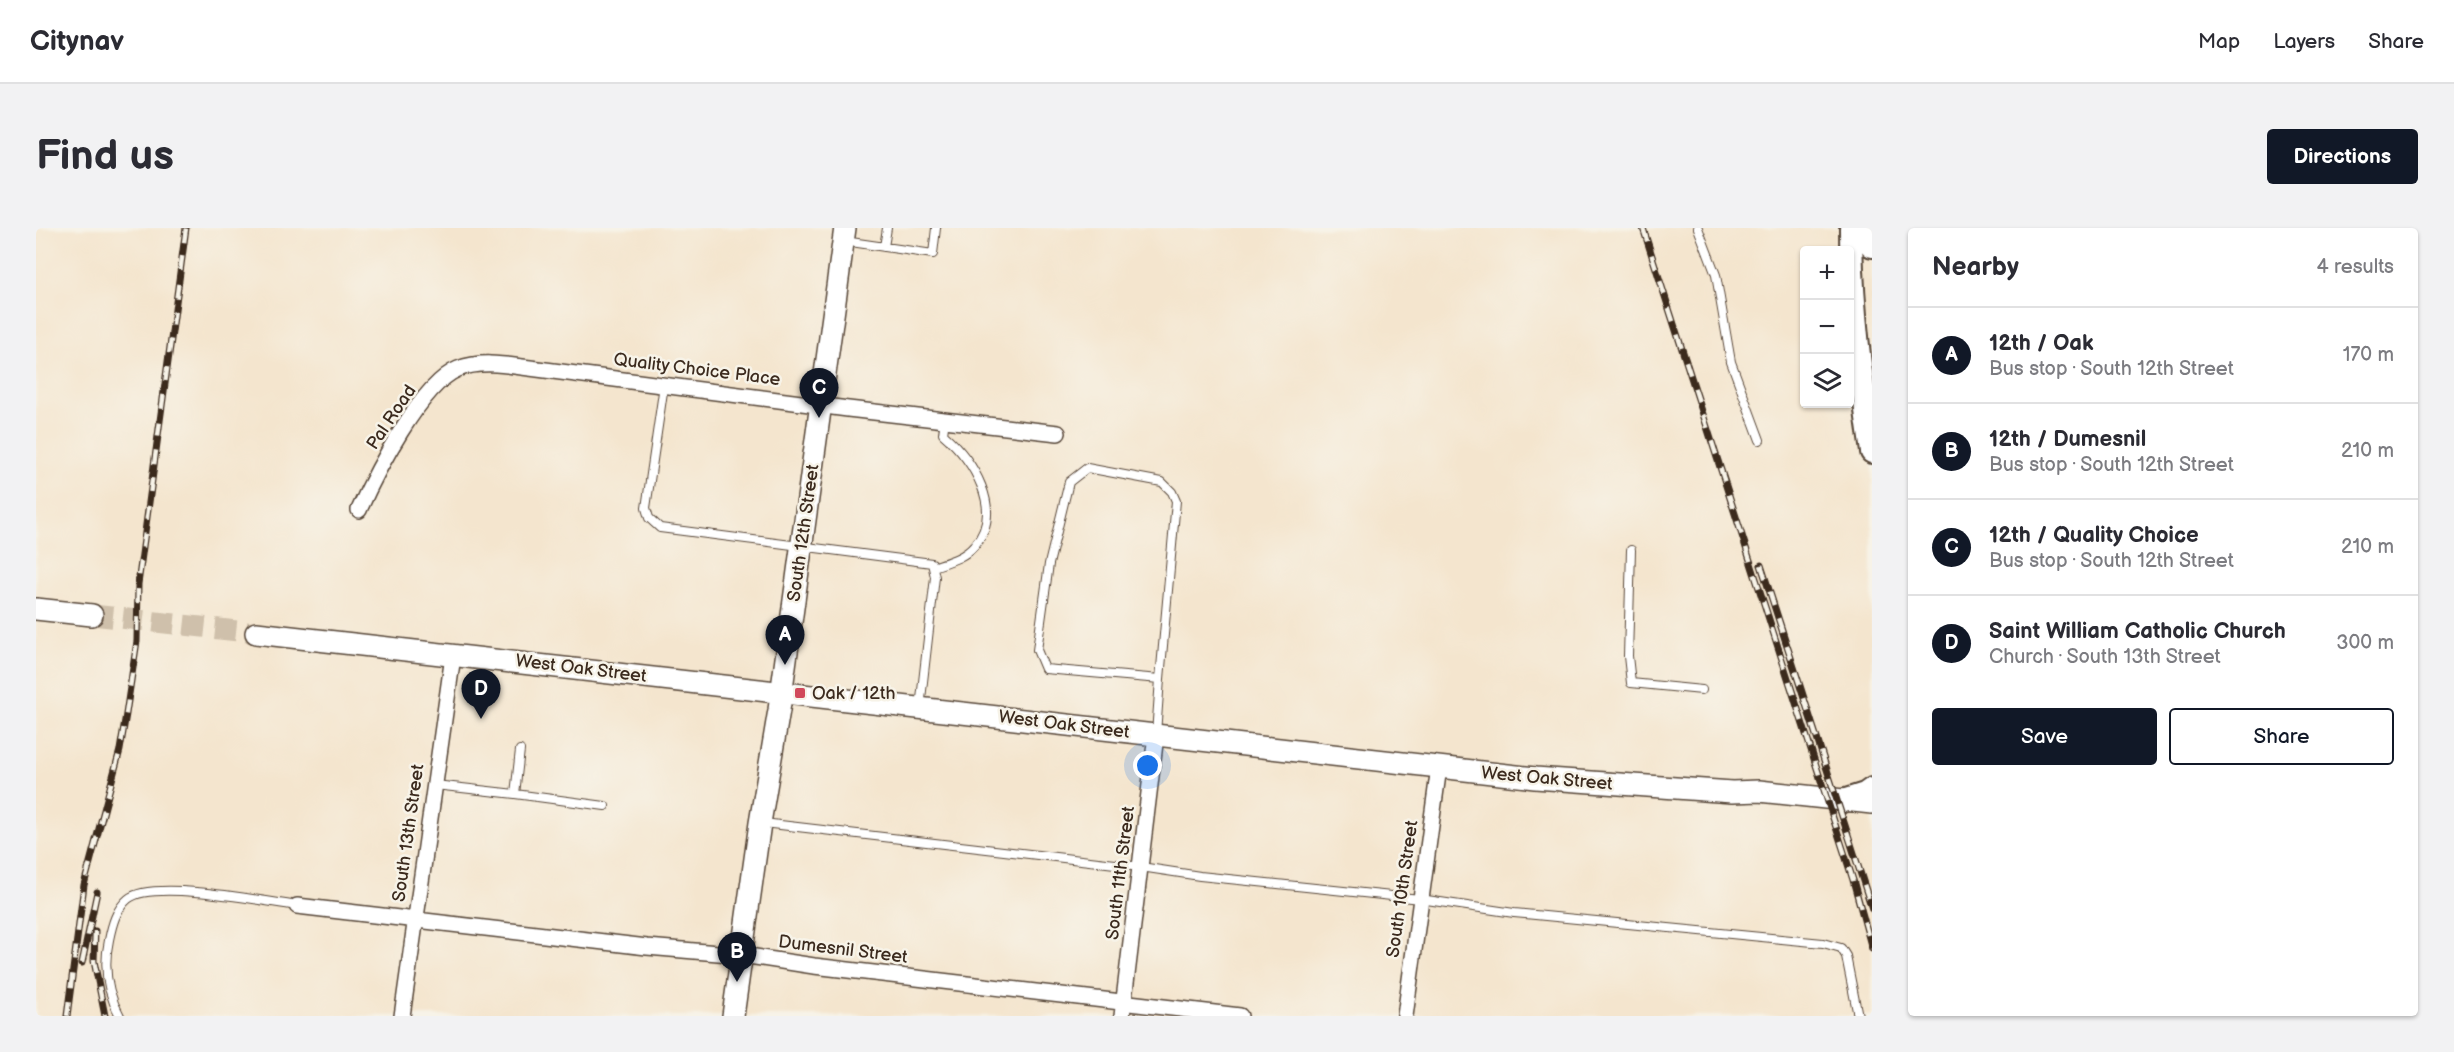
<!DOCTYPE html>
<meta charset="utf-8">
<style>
:root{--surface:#fff;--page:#f2f2f3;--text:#2b2b33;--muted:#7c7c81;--line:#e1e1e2;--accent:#111827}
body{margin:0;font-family:"Balsamiq Sans",sans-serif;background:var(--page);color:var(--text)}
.controls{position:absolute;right:18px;top:18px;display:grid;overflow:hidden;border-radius:6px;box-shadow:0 2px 4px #0004}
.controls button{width:54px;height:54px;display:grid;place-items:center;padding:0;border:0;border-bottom:2px solid var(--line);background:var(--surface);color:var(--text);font:30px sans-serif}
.you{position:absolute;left:1112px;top:538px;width:21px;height:21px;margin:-15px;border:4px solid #fff;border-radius:50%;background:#1a73e8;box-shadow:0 0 0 9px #1a73e833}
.badge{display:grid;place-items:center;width:39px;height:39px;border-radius:50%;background:var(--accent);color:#fff;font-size:20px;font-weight:700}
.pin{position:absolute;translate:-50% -50px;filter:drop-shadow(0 2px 3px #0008)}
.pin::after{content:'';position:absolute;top:32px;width:21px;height:18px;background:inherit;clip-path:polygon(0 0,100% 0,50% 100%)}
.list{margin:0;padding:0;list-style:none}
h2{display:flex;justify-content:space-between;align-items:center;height:78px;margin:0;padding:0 24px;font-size:26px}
h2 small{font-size:20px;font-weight:400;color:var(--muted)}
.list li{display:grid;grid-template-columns:39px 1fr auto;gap:18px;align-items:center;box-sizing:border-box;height:96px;padding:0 24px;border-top:2px solid var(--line)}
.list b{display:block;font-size:22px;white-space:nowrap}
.list p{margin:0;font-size:20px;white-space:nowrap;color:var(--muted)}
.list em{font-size:20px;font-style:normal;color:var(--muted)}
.actions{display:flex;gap:12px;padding:18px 24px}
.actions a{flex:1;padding:14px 0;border:2px solid var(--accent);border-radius:6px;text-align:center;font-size:21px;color:var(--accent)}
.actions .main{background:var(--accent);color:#fff}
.icon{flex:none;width:33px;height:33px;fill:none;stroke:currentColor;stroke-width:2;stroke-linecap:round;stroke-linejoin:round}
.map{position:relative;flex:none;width:1836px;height:788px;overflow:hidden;border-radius:6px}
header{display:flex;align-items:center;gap:36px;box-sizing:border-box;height:84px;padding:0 30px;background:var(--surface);border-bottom:2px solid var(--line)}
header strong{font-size:28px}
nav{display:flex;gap:33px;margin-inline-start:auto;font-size:21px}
.intro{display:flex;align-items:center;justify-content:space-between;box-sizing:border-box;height:144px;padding:0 36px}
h1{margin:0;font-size:42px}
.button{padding:15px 27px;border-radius:6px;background:var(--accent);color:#fff;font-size:21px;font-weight:700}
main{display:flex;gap:36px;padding:0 36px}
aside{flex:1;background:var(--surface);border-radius:6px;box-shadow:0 2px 4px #0004}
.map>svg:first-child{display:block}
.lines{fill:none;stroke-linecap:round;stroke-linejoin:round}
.secondary-tunnel{stroke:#cfc0ab;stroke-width:21;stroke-dasharray:21 10;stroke-linecap:butt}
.lane-casing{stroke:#574638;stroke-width:10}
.street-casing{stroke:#574638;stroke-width:18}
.secondary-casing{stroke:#574638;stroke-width:24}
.primary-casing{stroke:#574638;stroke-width:26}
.lane{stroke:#fff;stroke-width:8}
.street{stroke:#fff;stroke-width:15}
.secondary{stroke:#fff;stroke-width:21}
.primary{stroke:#fff;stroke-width:22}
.rail-casing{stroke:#3b2a1e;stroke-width:7}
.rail{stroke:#f7f3e8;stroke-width:4.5;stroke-dasharray:14;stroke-linecap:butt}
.poi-dot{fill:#d1495b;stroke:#f7f3e8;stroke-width:2}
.labels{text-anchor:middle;stroke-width:5;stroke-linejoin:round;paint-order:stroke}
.street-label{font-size:18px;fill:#3b2a1e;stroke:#f7f3e8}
.poi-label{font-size:18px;fill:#3b2a1e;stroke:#f7f3e8;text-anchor:start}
</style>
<header>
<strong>Citynav</strong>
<nav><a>Map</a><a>Layers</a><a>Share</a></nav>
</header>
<div class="intro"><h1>Find us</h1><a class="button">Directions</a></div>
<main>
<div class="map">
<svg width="1836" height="788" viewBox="0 0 1836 788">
<rect width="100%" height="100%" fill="#f7f3e8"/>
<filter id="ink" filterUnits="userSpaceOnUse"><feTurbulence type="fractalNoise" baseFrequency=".0167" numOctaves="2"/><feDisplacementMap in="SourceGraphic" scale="12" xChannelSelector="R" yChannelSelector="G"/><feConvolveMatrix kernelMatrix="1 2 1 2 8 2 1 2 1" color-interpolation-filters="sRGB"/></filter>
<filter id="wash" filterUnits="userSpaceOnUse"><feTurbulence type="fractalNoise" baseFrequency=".008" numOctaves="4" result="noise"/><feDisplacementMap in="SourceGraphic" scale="24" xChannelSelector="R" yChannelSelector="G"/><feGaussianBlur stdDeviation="1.35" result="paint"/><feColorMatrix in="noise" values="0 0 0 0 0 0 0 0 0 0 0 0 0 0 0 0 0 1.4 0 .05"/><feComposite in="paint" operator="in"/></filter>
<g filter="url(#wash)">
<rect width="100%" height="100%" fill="#f4e5ce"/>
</g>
<g filter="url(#ink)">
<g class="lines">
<!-- secondary-tunnel -->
<path class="secondary-tunnel" d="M56 387 220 405"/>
<defs>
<path id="lane" d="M1662 0 1680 47 1695 134 1724 212
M808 13 897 26 900 0
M848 19 851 0
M628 157 610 280 613 290 624 300 896 335 899 349 884 480
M1595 322 1592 428 1595 455 1666 462
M897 339C911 334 928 330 938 318 970 282 936 231 907 206L909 191
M1120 506 1124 451 1009 441 1001 422 1013 336 1033 254 1051 240 1126 254 1136 264 1140 273 1124 451
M399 557 479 566 484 522
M479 566 569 578
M727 595 1105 639 1164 648 1384 671 1478 685 1787 715 1805 720 1810 728 1822 788
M84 788C71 764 67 739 73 712 76 697 80 681 92 671 115 651 228 673 261 678"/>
<path id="street" d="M323 282C339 246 385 156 422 141 443 133 465 136 486 139L812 181 1022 205
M261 678 611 719 706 727 778 738 1204 788
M366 788 417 428
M1086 788 1120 507
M1369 788 1403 539"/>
<path id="secondary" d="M0 381 56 387
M220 405 1499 550 1696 564 1723 563 1836 575
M697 788 724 595 743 482 809 0"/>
<path id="primary" d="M1815 0C1815 75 1825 150 1836 224
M1834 0 1836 18
M1807 573 1829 566 1836 561"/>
</defs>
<!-- lane casing -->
<use href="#lane" class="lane-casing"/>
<!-- street casing -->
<use href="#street" class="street-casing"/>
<!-- secondary casing -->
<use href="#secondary" class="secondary-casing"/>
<!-- primary casing -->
<use href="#primary" class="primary-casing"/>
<!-- lane -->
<use href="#lane" class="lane"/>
<!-- street -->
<use href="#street" class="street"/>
<!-- secondary -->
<use href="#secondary" class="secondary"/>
<!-- primary -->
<use href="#primary" class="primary"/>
<defs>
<path id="rail" d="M1607 0 1817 652 1836 721
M1725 337 1836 681
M59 703 58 733 69 788
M46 735 61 664
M31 788 48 657 84 522 90 486 101 413 102 356 150 0"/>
</defs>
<!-- rail casing -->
<use href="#rail" class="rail-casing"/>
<!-- rail -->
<use href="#rail" class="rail"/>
</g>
</g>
<!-- markers -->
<rect class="poi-dot" x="758" y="459" width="12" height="12" rx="3"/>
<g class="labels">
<!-- street labels -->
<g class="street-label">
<text transform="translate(661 141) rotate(7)" y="6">Quality Choice Place</text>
<text transform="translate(355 189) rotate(-56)" y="6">Pal Road</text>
<text transform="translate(767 305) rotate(-82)" y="6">South 12th Street</text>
<text transform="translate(545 440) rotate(7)" y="6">West Oak Street</text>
<text transform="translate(1028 496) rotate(7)" y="6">West Oak Street</text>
<text transform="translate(1511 550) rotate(5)" y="6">West Oak Street</text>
<text transform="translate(372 605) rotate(-82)" y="6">South 13th Street</text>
<text transform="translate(1084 645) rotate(-83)" y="6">South 11th Street</text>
<text transform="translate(1366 661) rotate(-82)" y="6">South 10th Street</text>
<text transform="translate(807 721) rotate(7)" y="6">Dumesnil Street</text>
</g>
<!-- poi labels -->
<g class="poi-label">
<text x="776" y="471">Oak / 12th</text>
</g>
</g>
</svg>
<div class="controls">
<button>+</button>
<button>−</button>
<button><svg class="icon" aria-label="layers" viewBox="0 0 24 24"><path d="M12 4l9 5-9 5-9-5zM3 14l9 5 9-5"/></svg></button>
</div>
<div class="you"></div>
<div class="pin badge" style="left:749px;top:437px">A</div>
<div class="pin badge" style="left:701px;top:754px">B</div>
<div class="pin badge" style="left:783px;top:190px">C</div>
<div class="pin badge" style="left:445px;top:491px">D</div>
</div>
<aside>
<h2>Nearby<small>4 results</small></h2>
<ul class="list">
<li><span class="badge">A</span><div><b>12th / Oak</b><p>Bus stop · South 12th Street</p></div><em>170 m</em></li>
<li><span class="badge">B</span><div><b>12th / Dumesnil</b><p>Bus stop · South 12th Street</p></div><em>210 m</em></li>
<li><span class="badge">C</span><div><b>12th / Quality Choice</b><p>Bus stop · South 12th Street</p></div><em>210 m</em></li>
<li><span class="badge">D</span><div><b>Saint William Catholic Church</b><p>Church · South 13th Street</p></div><em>300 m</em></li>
</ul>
<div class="actions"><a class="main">Save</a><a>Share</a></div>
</aside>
</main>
